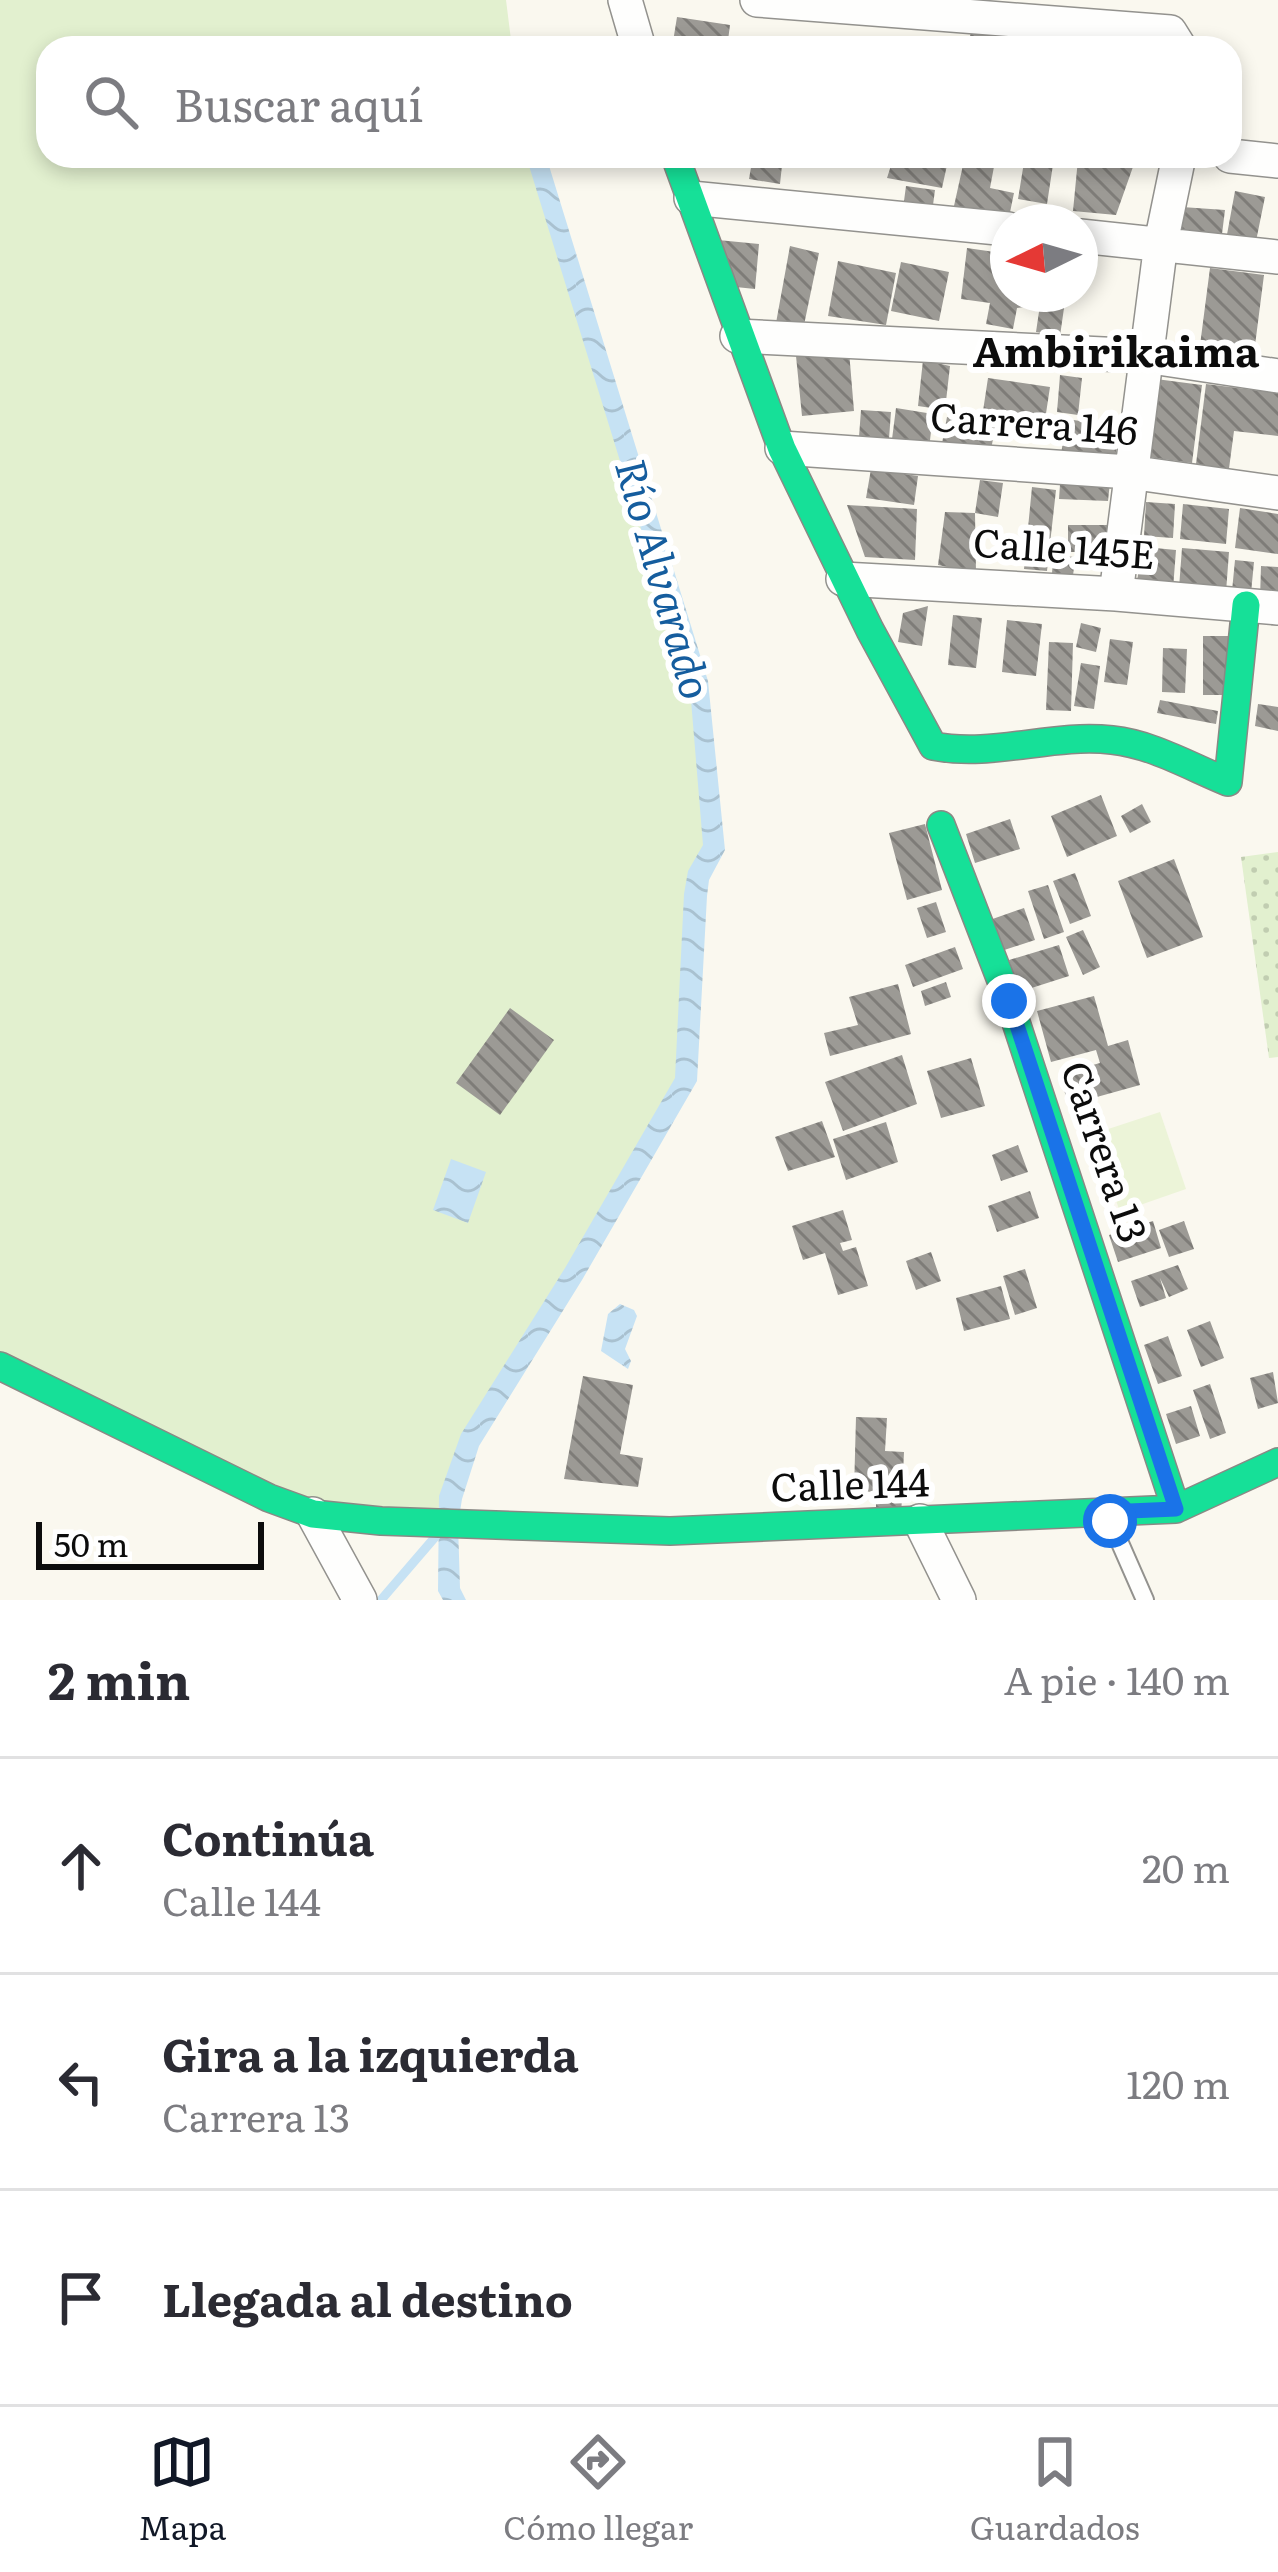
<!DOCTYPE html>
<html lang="es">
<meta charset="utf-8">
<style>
:root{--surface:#fff;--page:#f2f2f3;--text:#2b2b33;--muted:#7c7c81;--line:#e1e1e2;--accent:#111827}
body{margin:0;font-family:Literata,serif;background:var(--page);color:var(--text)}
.compass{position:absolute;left:990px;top:204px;width:108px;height:108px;border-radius:50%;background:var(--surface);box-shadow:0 6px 18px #0003;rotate:265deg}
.scale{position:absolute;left:36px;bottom:30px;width:228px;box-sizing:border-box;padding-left:12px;border:6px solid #0c0c0c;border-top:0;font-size:33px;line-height:42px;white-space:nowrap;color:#0c0c0c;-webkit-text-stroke:9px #fff;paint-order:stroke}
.stop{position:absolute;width:36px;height:36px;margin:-27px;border:9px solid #1a73e8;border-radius:50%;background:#fff}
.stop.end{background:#1a73e8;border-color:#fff;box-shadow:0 3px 12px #0008}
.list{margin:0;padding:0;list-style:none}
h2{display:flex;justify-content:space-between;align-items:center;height:156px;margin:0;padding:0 48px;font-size:51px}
h2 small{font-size:39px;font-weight:400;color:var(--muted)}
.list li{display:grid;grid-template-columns:78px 1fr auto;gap:36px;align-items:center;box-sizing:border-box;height:216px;padding:0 48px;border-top:3px solid var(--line)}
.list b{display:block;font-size:45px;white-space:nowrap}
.list p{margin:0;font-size:39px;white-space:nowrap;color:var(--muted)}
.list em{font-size:39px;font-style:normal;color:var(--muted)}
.icon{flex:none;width:66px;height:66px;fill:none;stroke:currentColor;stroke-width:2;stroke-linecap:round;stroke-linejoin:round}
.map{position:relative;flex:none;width:1278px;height:1600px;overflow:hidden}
.search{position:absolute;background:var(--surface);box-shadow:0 6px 18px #0003;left:36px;right:36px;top:36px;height:132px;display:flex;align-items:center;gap:30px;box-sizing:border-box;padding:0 42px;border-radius:36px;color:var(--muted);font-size:45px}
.sheet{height:804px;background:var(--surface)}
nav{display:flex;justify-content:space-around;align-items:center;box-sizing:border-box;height:168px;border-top:3px solid var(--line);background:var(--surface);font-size:33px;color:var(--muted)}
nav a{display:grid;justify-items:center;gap:6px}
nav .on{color:var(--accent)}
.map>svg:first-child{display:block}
.grass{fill:#e2f0cf}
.park{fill:url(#park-dots)}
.pitch{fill:#ecf4d8}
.water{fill:url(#water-waves)}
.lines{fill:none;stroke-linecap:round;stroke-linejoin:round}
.stream{stroke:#c6e2f4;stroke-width:9}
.building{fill:url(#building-back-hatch)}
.lane-casing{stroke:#93928e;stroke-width:20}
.street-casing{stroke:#93928e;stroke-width:36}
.fast-casing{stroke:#8a8985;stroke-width:30}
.lane{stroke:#fefefd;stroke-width:16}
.street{stroke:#fefefd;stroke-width:33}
.fast{stroke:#16e098;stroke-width:27}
.route{stroke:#1a73e8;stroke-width:15}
.labels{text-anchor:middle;stroke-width:12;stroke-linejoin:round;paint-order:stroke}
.street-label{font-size:39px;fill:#0c0c0c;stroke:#fff}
.neighbourhood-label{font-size:42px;font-weight:bold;fill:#0c0c0c;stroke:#fff}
.water-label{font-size:42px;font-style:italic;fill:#155d9e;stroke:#fff}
</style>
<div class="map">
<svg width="1278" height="1600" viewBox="0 0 1278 1600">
<defs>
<pattern id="park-dots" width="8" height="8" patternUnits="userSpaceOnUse" patternTransform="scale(3)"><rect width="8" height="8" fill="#e2f0cf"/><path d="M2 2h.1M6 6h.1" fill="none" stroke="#c1cdb1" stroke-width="1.8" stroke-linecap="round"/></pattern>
<pattern id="water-waves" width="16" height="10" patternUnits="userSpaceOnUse" patternTransform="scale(3)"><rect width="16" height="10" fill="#c6e2f4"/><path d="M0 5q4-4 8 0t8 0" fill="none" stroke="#a9c1d0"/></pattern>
<pattern id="building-back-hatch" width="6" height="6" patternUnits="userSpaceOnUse" patternTransform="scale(3)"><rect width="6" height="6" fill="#9c9a95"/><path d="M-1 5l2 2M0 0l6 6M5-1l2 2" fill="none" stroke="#7e7c78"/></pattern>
</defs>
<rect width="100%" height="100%" fill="#faf8ef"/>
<!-- grass -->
<path class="grass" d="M0 0H506L512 48H48V156H536L699 684 713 845 699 875 686 1081 470 1441 447 1524 315 1513 0 1358Z"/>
<!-- park -->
<path class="park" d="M1278 852V1057L1269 1058 1241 857Z"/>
<!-- pitch -->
<path class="pitch" d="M1160 1112 1186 1189 1120 1212 1093 1134Z"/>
<!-- water -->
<path class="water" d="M526 156H546L708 681 725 850 709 880 707 896 697 1081 582 1280 479 1446 462 1499 458 1524 460 1588 466 1600H443L438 1591 439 1496 461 1434 565 1268 675 1078 684 894 688 871 703 845 690 688Z
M451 1159 486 1172 468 1223 433 1210Z
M620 1304 634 1310 637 1316 625 1349 631 1361 628 1369 601 1351 608 1314Z"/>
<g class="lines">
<!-- stream -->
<path class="stream" d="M381 1600 436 1536"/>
</g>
<!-- building -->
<path class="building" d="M677 17 730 25 727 48H672Z
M971 31 1000 36 997 48H968Z
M753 156H783L780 184 749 179Z
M894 156H949L942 188 887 178Z
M965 156H996L990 188 1014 193 1008 222 952 215Z
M1025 156 1054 158 1047 204 1018 199Z
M1078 159 1134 164 1116 215 1073 211Z
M906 186 935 190 931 220 902 216Z
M1235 191 1265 197 1255 246 1226 240Z
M1182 207 1225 210 1221 242 1176 239Z
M718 240 759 244 755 289 726 286Z
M790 246 819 253 804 325 776 323Z
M967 248 1008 254V294H1042L1040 305 1017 308 997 303 1017 308 1013 329 986 324 990 303 961 299Z
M838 261 896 273 886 325 828 316Z
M901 262 949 272 939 321 891 311Z
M1210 268 1264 275 1253 361 1199 353Z
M1040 305 1064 308 1060 336 1036 332Z
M849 351 854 411 802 416 796 356Z
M923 360 950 366 945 410 918 406Z
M1060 375 1082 378 1078 415 1057 412Z
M988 378 1050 387 1045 420 983 411Z
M1156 379 1202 385 1192 463 1148 457Z
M1206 384 1278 393V436L1234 431 1228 476 1195 472Z
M896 408 933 414 929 449 891 447Z
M861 410 891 412 888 452 858 450Z
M947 417 996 423 990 455 940 454Z
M1066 419 1117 426 1116 460 1061 455Z
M871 469 918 476 914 505 866 498Z
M1061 470 1111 473 1108 501 1059 499Z
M980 480 1003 483 998 517 975 513Z
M1032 487 1056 490 1047 571 1024 569Z
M1146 502 1175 504 1173 538 1144 536Z
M1183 504 1229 509 1226 544 1180 539Z
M847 505 917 509 915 560 865 557Z
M1240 508 1278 514V554L1235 548Z
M945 512 975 513 976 573 938 565Z
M1068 525H1108L1107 552H1068Z
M1141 541 1154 543 1155 548 1176 550 1173 589 1137 585Z
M1182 548 1229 552 1226 592 1179 588Z
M1053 555 1075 557 1073 576 1052 574Z
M1235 560 1254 562 1251 593 1232 591Z
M1261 566 1278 567V599H1260Z
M928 606 922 646 898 642 903 613Z
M953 615 982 618 976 668 948 665Z
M1007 620 1042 624 1036 676 1002 672Z
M1081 623 1101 628 1096 652 1076 647Z
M1203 636H1233V695H1203Z
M1110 639 1133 642 1127 685 1104 682Z
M1049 642 1073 643 1071 711 1046 710Z
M1163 648 1187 649 1185 693 1162 692Z
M1081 663 1100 666 1094 709 1074 706Z
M1160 700 1218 711 1216 724 1157 713Z
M1258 704 1278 707V731L1255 726Z
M1101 795 1117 836 1067 857 1051 816Z
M1142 804 1151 822 1130 833 1121 816Z
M1010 819 1020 849 975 863 966 834Z
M925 824 942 890 907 900 889 833Z
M1174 859 1203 937 1147 958 1118 881Z
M1075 873 1091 916 1070 924 1053 881Z
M1048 885 1064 932 1044 939 1028 891Z
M936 902 946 932 927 938 917 908Z
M1024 908 1035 940 998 952 984 922Z
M1083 930 1100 967 1083 975 1066 937Z
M1059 945 1069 976 1019 992 1009 960Z
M955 947 963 969 913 987 905 965Z
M946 982 951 997 925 1006 921 991Z
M898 984 911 1034 830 1056 824 1033 858 1025 849 997Z
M1094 996 1108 1046 1128 1040 1140 1085 1068 1105 1060 1074 1100 1063 1096 1050 1051 1062 1037 1011Z
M510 1008 554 1040 500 1115 456 1083Z
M902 1055 917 1104 843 1131 825 1082Z
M971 1058 985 1106 941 1118 927 1071Z
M822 1121 835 1157 788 1171 775 1137Z
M886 1122 898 1162 846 1180 833 1139Z
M1018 1145 1028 1172 1001 1181 992 1155Z
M1030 1191 1039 1218 997 1232 988 1206Z
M843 1210 852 1240 840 1243 843 1251 856 1247 868 1286 838 1295 825 1253 803 1260 792 1226Z
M1153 1221 1161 1248 1118 1262 1109 1235Z
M1184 1221 1194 1249 1169 1257 1159 1230Z
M931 1252 941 1281 916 1290 906 1261Z
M1178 1265 1188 1289 1169 1297 1160 1278 1166 1298 1140 1307 1131 1281Z
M1025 1269 1037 1308 1015 1315 1003 1276Z
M1001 1286 1010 1319 964 1331 956 1298Z
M1210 1321 1224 1358 1201 1367 1187 1330Z
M1168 1336 1182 1376 1158 1384 1144 1345Z
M1273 1372 1278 1403 1258 1409 1250 1378Z
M583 1376 633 1385 620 1454 643 1458 638 1487 564 1479Z
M1210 1384 1226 1433 1210 1439 1193 1390Z
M1191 1406 1200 1436 1176 1444 1166 1414Z
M856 1417 887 1418 885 1451 904 1452 901 1518 876 1517V1492L854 1491Z"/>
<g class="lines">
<defs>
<path id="lane" d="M1109 1518 1145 1600"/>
<path id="street" d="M625 0 639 48
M757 0 1170 32 1180 48
M1230 156 1278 161
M691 198 1008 229
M1080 236 1278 257
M737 336 1145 356 1278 376
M782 448 1129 472 1278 493
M843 579 1116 594 1278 608
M1116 594 1161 243 1179 156
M313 1514 360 1600
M920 1521 959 1600"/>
<path id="fast" d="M675 156 782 449 870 630 933 746C993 758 1052 733 1112 740 1152 744 1191 767 1228 782L1246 605
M941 825 1009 1001 1176 1509
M0 1366 269 1498 313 1514 381 1521 670 1531 1176 1509 1278 1462"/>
</defs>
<!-- lane casing -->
<use href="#lane" class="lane-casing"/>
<!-- street casing -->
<use href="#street" class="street-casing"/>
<!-- fast casing -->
<use href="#fast" class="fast-casing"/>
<!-- lane -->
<use href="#lane" class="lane"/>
<!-- street -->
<use href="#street" class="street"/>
<!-- fast -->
<use href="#fast" class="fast"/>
</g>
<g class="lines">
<!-- route -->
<path class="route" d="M1009 1001 1176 1509 1106 1512 1110 1521"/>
</g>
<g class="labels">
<!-- street labels -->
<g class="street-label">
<text transform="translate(1034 424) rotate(4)" y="14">Carrera 146</text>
<text transform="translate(1064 549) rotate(4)" y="14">Calle 145E</text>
<text transform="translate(1104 1152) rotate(71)" y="14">Carrera 13</text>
<text transform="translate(850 1485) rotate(-2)" y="14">Calle 144</text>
</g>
<!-- neighbourhood labels -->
<g class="neighbourhood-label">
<text x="1116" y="367">Ambirikaima</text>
</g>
<!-- water labels -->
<g class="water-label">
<text transform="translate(663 579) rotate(74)" y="15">Río Alvarado</text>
</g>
</g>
</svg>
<svg class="compass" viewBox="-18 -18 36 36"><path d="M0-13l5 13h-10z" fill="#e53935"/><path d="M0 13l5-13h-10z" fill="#7c7c81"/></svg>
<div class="scale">50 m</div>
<div class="stop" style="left:1110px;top:1521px"></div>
<div class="stop end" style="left:1009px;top:1001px"></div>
<div class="search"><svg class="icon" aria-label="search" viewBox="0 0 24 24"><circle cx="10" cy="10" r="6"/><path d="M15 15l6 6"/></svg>Buscar aquí</div>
</div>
<section class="sheet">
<h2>2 min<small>A pie · 140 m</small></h2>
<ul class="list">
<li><svg class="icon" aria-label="ahead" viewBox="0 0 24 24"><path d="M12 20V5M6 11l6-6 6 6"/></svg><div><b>Continúa</b><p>Calle 144</p></div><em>20 m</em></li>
<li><svg class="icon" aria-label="left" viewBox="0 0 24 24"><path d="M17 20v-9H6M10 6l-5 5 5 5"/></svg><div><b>Gira a la izquierda</b><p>Carrera 13</p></div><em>120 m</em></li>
<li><svg class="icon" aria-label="arrive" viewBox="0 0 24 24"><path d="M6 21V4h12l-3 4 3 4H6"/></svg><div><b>Llegada al destino</b></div></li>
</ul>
</section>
<nav>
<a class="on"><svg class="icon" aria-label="map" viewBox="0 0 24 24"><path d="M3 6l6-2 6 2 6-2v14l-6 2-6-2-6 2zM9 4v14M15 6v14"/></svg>Mapa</a>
<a><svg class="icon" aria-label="directions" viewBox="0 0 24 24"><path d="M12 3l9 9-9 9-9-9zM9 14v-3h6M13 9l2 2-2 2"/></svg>Cómo llegar</a>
<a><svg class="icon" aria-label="saved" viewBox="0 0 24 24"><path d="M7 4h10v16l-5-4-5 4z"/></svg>Guardados</a>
</nav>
